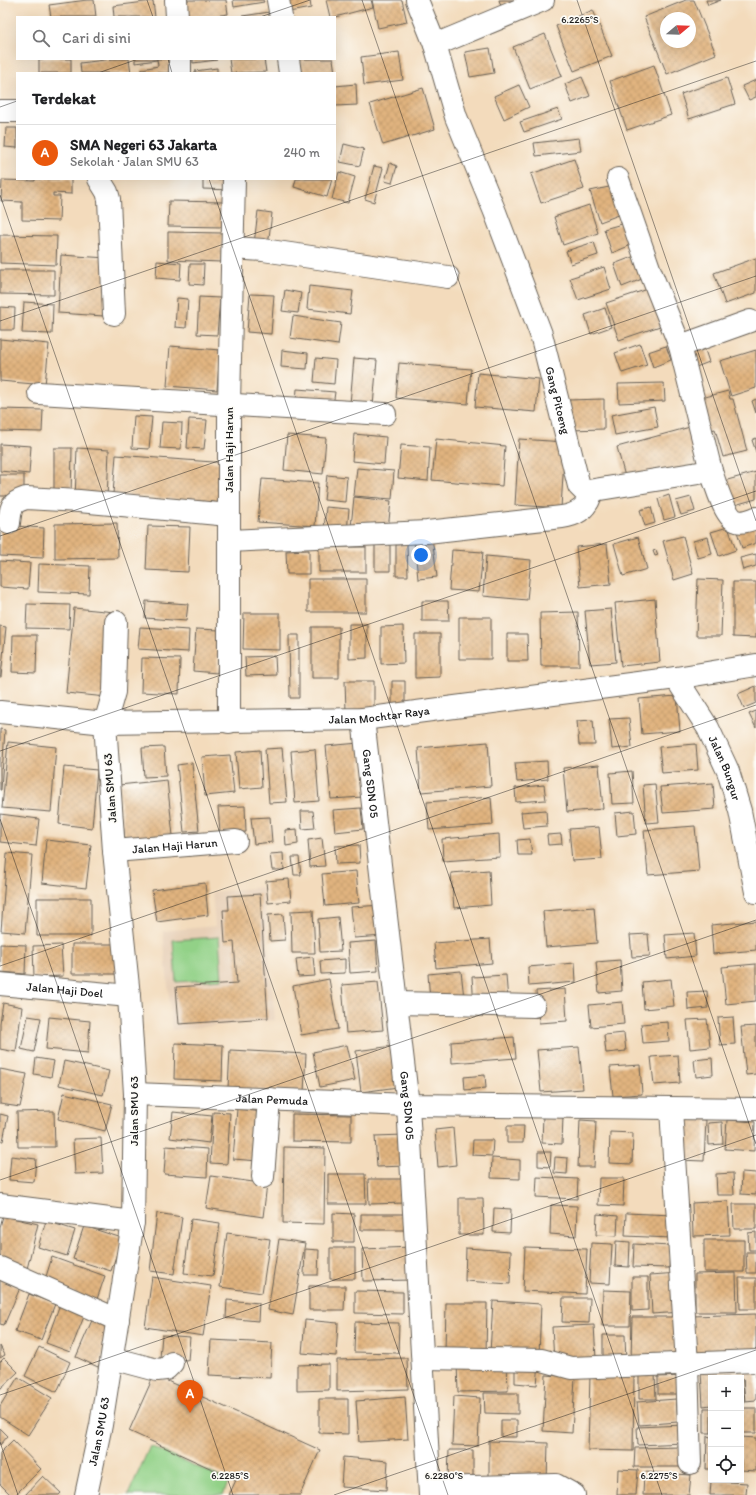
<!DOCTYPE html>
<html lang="id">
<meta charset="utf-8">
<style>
:root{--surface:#fff;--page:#f2f2f2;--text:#202124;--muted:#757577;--line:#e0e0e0;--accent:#ea580c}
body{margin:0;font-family:Itim,sans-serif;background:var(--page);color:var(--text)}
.controls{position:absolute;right:12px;bottom:12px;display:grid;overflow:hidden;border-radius:0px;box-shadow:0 4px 16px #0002}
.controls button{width:36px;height:36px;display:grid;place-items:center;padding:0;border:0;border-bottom:1px solid var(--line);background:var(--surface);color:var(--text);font:20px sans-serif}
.compass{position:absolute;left:660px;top:12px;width:36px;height:36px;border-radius:50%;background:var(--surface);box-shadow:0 4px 16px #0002;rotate:71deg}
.you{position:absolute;left:421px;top:555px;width:14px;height:14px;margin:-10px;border:3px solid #fff;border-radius:50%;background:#1a73e8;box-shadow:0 0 0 6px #1a73e833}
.badge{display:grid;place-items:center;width:26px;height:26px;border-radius:50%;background:var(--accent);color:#fff;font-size:13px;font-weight:700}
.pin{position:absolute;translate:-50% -33px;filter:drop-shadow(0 1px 2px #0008)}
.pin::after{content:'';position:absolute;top:21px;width:14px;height:12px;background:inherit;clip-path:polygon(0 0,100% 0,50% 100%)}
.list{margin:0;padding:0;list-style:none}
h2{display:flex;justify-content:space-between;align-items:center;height:52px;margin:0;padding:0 16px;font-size:17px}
h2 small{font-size:13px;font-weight:400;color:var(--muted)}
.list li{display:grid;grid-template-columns:26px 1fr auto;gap:12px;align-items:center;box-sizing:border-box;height:56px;padding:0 16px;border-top:1px solid var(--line)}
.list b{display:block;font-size:15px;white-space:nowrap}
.list p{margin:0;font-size:13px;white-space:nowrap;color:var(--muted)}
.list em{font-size:13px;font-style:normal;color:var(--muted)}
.icon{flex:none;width:22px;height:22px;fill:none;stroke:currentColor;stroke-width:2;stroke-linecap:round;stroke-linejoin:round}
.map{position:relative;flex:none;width:756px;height:1495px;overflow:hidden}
.search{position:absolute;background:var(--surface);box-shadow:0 4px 16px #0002;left:16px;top:16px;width:320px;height:44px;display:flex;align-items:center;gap:10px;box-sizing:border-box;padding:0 14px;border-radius:0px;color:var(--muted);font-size:15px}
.panel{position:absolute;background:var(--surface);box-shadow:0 4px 16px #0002;left:16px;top:72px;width:320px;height:108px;border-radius:0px}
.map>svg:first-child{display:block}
.built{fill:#e7cfb6}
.park{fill:#92d187;stroke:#577652}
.building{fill:url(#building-cross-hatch);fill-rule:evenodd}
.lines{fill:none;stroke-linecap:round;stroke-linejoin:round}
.minor-casing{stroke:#675f54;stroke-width:24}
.tertiary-casing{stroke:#675f54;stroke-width:24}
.minor{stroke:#fff;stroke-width:22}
.tertiary{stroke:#fff;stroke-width:22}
.ticks{fill:none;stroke:#1c1c1c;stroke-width:1;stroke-opacity:0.45}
.labels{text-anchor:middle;stroke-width:3.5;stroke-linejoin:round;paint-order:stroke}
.street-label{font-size:12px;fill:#1c1c1c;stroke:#fdfcf7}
.ticks-label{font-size:10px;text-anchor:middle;fill:#1c1c1c;stroke:#fdfcf7;stroke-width:3.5;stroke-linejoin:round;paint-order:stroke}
</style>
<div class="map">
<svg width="756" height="1495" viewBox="0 0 756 1495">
<defs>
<pattern id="building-cross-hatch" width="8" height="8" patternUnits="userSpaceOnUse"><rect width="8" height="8" fill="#e1b47f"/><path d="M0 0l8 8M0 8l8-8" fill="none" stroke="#c09a6d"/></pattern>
</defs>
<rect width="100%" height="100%" fill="#fdfcf7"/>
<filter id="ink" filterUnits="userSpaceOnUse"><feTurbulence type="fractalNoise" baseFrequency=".025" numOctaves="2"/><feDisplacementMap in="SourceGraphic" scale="8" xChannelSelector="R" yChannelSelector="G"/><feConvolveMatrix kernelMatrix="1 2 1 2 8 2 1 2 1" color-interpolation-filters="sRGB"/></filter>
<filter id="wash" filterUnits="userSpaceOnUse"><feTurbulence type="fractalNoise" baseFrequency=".012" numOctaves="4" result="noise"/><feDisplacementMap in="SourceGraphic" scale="16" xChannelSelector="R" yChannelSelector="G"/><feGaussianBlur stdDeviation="0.9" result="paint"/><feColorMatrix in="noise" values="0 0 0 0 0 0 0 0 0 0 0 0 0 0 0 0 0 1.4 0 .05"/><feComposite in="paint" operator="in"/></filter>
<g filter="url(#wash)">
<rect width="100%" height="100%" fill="#f3dbbc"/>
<!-- built -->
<path class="built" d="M263 887 275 1020 172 1030 163 931 215 926 212 892Z"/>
<!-- park -->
<path class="park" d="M219 937 222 979 176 982 173 940Z
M150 1446 229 1481 223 1495H128Z"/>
<g id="blocks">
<!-- building -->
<path class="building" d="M87 0H94L96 17H51L49 5Z
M184 0H226L228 14 207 17H186Z
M233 0H263L264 2 234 7Z
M281 0H310L311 8 283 13Z
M326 0H371L373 7 335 17H330Z
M372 0H402L407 22 378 28Z
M499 0H516L501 6Z
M686 0H694L716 54 667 74 644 17ZM666 18H690V42H666Z
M706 0H721L708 5Z
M153 1 155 17H114L113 6Z
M593 10 612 56 574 71 556 26Z
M270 12V17H242V16Z
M545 34 562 76 530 89 513 47Z
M490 48 494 73 470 77 465 52Z
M399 52 403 80 364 85 361 57Z
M39 59H71V73H39Z
M113 59H129L131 73H81L80 63Z
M135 59H157V60L135 63Z
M157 59H176L178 73H142V69L158 66Z
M193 59H216L217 60 193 63Z
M229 59H264L266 72 231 73Z
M293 59H333L335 73H295Z
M654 65 671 115 627 130 610 81Z
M217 68V73H195V71Z
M582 77 590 96 572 103 565 84Z
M727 78 735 104 689 119 681 94Z
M756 80V97L749 100 742 86Z
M356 84 357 105 335 106V86Z
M519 85 529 107 504 119 494 96Z
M423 88 435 129 383 145 370 104Z
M558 109 562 119 524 132 520 122Z
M6 128H17V148L5 147Z
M579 138 581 151 536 156 534 143Z
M344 144 364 149 360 166 340 162Z
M574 159 584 189 541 203 531 174Z
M390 163 397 166 392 183 385 181Z
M374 166 383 168 374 202 365 199Z
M339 172 355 177 348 203 332 199Z
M35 179H71V194L53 193V196H60L59 221 22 220V202L1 201 2 180 35 181Z
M203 179H232V190L203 189Z
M296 179H332L327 197 294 187Z
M609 187 624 213 600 222 590 191Z
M169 201 224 202 223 227 168 226Z
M589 205 598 233 563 245 554 217Z
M258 211 272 213 268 246 254 244Z
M629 222 636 243 612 253 604 229Z
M168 232 222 233 221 262 168 260Z
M0 235 57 236 56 265 0 263Z
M594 242 598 255 571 264 566 251Z
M640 254 647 277 622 287 614 264Z
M61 255 107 258 104 316 58 313Z
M756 258V293L725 304 714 273Z
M157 261 181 263 180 280 156 278Z
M190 264H204L203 285 189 284Z
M604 267 611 289 578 300 570 278Z
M0 270H54V295L0 294Z
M309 286 353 291 350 314 307 309Z
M651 288 666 324 619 340 606 303Z
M285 290 301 293 298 313 282 311Z
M250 294 274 295 271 334 247 332Z
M199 297 220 298 217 335 197 334Z
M177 298 188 299 186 328 175 327Z
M24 302 53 304 52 334 22 333Z
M0 307 15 308 14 330H0Z
M605 308 611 327 591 334 585 315Z
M293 316 341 323 338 345 290 338Z
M0 339 49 344 45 385 0 381Z
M702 341 709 362 696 367 688 346Z
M640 344 647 365 622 373 615 353Z
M170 346 220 350 217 390 167 386Z
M666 346 671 360 653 367 648 352Z
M282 350 308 353 307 369 281 367Z
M756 350V388L731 396 720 361Z
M316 358 336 360 334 384 314 382Z
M354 358 377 360 373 406 350 404Z
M399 363 471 369 468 404 396 398Z
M478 373 539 379 536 412 475 407Z
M664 383 665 401 619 403 618 384Z
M297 389 335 392 333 406 296 401Z
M728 391 730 399H733L747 451 723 457 715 429 703 432 694 400Z
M604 399V429L569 430 568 400Z
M756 399V413L752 401Z
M654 407 658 427 615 435 611 415Z
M0 409 43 410 42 432 0 431Z
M134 416 152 417 149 449 132 448Z
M189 419 207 420 204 449 187 448Z
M162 422 182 423 181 449 160 448Z
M690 427 701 464 627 484 617 447Z
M354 434 386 437 384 464 352 461Z
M287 435 326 438 323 474 284 470Z
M756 438V452L752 440Z
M436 439 505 446 502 486 432 480Z
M519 439 565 442 561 508 515 505Z
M0 444 31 446 29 474 0 471Z
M401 445 430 447 428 481 398 478Z
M54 448H72L71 497 54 496Z
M77 448 109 450 107 500 75 499Z
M116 455 227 463 224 503 113 494Z
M357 468 394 471 392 499 354 496Z
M756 472V499L731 506 724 481Z
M0 475H24V496H0Z
M327 475 347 477 345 502 324 500Z
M262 479 318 483 315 526 258 522Z
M669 495 675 517 664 520 658 499Z
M354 497 391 501 388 530 351 527Z
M691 497 695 511 681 515 676 501Z
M326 507 349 509 347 532 324 530Z
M651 507 655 523 645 526 640 510Z
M756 521V543L742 548 736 528Z
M117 523 118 558 55 559V524Z
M0 525 44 528 43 558 0 556Z
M148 526 190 527 188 572 146 570Z
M728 527 736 550 719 556 711 532Z
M432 536 437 577 418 579 414 538Z
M683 536 693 574 674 580 663 541Z
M638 537 647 569 623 576 614 544Z
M708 537 712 554 698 558 693 541Z
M375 544H390V571H375Z
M407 544 408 576H396V545Z
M607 544 611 584 580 587 576 547Z
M319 547H366V572H319Z
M309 550V574H287L286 551Z
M452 550 483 552 479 592 449 590Z
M656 550 658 555 655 556 653 551Z
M756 554V566L743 570 740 558Z
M486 556 531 560 527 600 483 596Z
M0 561 30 563 28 589 0 587Z
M39 564 90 566 89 594 38 592Z
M308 579H366V612H308Z
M698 579 723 580 721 636H696Z
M733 582H756V638L733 637Z
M655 599 660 662 621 666 615 603Z
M146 601 188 604 186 621 145 618Z
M422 601H448L449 621H422Z
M27 604 70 605 69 629 26 628Z
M74 608 115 612 107 697 66 693Z
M611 609 616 662 590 664 585 611Z
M578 612 579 666H541L540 613Z
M244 613H280V650L243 649Z
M459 617H491V659H459Z
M349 624H367V658L349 659Z
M0 626 6 627 1 677H0Z
M403 626 404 663 381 664V627Z
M140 627 189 630 188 652 138 649Z
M312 627H339V678H312Z
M196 629 220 630 217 673 193 671Z
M415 634H440V677L415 678Z
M507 634H527L528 661H507Z
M13 635H37L36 673 12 672Z
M289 635H299V698H290Z
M275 656 276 675 246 676 245 657Z
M142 658 180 659 179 694 141 692Z
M345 681H374V710L346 711Z
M392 681H405V704H392Z
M756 686V703L744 708 738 694Z
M677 696 680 731 642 734 639 699Z
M756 711V728L749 714Z
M629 718 632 747 612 749 609 719Z
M593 720 595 745H579L577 721Z
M0 729 5 730 1 790H0Z
M8 742 56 747 51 812 2 808Z
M488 742 491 786 421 792 418 748Z
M359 743 363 797 331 799 326 746Z
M696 744 698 770 662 773 659 747Z
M164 747 166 776 144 777 142 748Z
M282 748 287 802 269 803 265 749Z
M315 749 319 801 295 803 291 751Z
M260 750 262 787 239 789 236 752Z
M230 755 234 793 205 796 202 757Z
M547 761 548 779 517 782 515 763Z
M192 763 199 831 184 832 177 765Z
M599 765 603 809 567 812 563 768Z
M64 767 97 770 92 828 59 824Z
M632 771 634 803 612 804 610 773Z
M167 780 173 836 125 841 119 785Z
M713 783 715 809 663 813 660 787Z
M655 784 659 822 646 823 643 785Z
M544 785 546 800 516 802 515 788Z
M491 797 493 825 429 830 427 802Z
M245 806 246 832 220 833 218 807Z
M361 808 363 829 335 832 333 810Z
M546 810 547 826 523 828 521 812Z
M301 811H313L315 828 302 829Z
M634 811 636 834 617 836 615 813Z
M0 814 39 819 36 846 0 842Z
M270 817 272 842 254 844 251 818Z
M695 826 699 871 648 875 644 830Z
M599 827 602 859 572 861 569 829Z
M297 829 298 844 286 846 285 830Z
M499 834 500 857 443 861 442 839Z
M561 834 562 844 548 845 547 835Z
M322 838 325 866 310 867 308 840Z
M530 839 532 855H518L517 840Z
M46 840 91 845 86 888 42 883Z
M359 845 360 863 336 864 335 846Z
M7 853 32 855 25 933 1 931Z
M283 853 284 870H272L270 854Z
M292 857H299L301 875H294Z
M489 870 491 905 454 908 451 873Z
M356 871 359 903 325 906 322 874Z
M289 879 291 901 268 903 266 881Z
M205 883 208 915 157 922 152 890Z
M260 894 268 1018 179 1024 176 987 237 983 234 942 225 943 223 910H229L228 896Z
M37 898H91V936H37Z
M383 905 385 936 354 938 351 907Z
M594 907 597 943 546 947 543 911Z
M313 910 315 953H292L291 911Z
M283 914 285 940 270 941 268 915Z
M338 917 341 951 320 952 318 919Z
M756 921V950L713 954 711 925Z
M694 933 696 956 667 959 665 935Z
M648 934 650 956 632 957 630 935Z
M490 939 492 963 436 968 434 943Z
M376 941 378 971 350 973 348 943Z
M0 944 26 945 25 974 0 972Z
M72 944H120V974H72Z
M61 945 63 976 34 977 33 946Z
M313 957 315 976 298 977 296 959Z
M345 959V973L321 974 320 961Z
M620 960 622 991 599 993 596 962Z
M575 963 576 982 529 986 528 967Z
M756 964V1001L726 1004 722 967Z
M461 971 464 998 430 1000 428 974Z
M506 975 508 1002 474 1005 472 977Z
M329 979 338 1029 301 1035 293 986Z
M671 979 674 1006 644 1009 642 982Z
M378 982 383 1030 346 1033 342 985Z
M565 989 567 1021 539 1023 536 991Z
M707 991 708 1008 688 1010 687 992Z
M622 1002 624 1024 591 1027 589 1005Z
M3 1003 22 1007 16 1052 0 1049V1023Z
M28 1016 41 1018 34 1052 21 1049Z
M49 1017 90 1021 88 1053 46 1049Z
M733 1017 735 1044 720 1045 718 1018Z
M707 1019 710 1047 690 1049 687 1020Z
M668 1022 669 1041 643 1043 641 1024Z
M756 1026V1074L746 1075 741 1027Z
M624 1033 626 1051 606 1053 604 1035Z
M514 1037 516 1058 452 1063 451 1042Z
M175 1043 223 1045 222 1081 174 1079Z
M347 1045 355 1080 320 1087 313 1052Z
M393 1046 398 1087 361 1092 356 1051Z
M579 1047 583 1089 541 1092 537 1050Z
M230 1050 306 1054 304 1092 228 1088Z
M678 1055 680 1083 654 1085 651 1057Z
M36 1058 54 1061 51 1077 34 1074Z
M712 1058 713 1075 696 1077 694 1060Z
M64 1061 109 1071 103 1095 59 1085Z
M640 1065 642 1094 613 1096 610 1067Z
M0 1069 27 1074 20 1107 0 1104Z
M485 1075 486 1088 465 1090 464 1077Z
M64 1093 112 1104 105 1131 58 1119Z
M237 1109 263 1112 259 1161 233 1159Z
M54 1111 55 1147H18L17 1112Z
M173 1112 212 1116 209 1143 170 1138Z
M213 1112 230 1113 227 1164 210 1163Z
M0 1114 8 1116 3 1141H0Z
M292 1114 351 1115V1142L292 1141Z
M543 1115 563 1116 562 1144 542 1143Z
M679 1119 706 1120 704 1161 678 1160Z
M580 1120 596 1121 594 1167H578Z
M727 1120 755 1122 754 1151 725 1149Z
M722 1122 723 1144 709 1145 708 1123Z
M507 1126H524L523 1143H507Z
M453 1128 456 1165 438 1167 435 1130Z
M610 1132 633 1133 632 1164 609 1163Z
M405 1135 406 1166 377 1167 375 1136Z
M101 1138 103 1173 75 1174 73 1139Z
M473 1140H493L492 1156 472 1155Z
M166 1146 208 1149 207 1177 164 1174Z
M284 1147 325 1148 324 1224 283 1223Z
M538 1152H551L550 1167 538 1166Z
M11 1156 36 1159 34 1182 9 1180Z
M555 1157 568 1158 567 1174 554 1173Z
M492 1158 520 1160V1179L491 1178Z
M742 1172 756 1173V1195L741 1194Z
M733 1173 734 1195H717L716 1174Z
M328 1174H365L366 1204H328Z
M211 1176 267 1184 263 1217 206 1208Z
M537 1177 578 1179 577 1199 536 1197Z
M599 1178H624L623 1206 598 1205Z
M368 1179H406V1203L369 1204Z
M459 1198H483L484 1235H459Z
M728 1201 730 1235 693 1236 692 1203Z
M733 1204H756V1229H734Z
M551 1205 577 1206 576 1236 550 1234Z
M494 1208 511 1209 510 1233 493 1232Z
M157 1213 182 1217 174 1274 150 1271Z
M333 1213 354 1214V1242H333Z
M626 1213 673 1215 672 1238 625 1236Z
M361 1214H409L410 1230H361Z
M597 1214 618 1216 617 1236 596 1235Z
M3 1216 38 1224 27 1269 0 1262V1227Z
M191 1219 220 1223 213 1276 184 1273Z
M46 1221 75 1230 67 1256 38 1247Z
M84 1226 122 1238 111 1271 73 1259Z
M756 1232V1250H749L748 1233Z
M227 1233 270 1239 262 1293 220 1287Z
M279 1239 305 1243 293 1315 268 1310Z
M704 1240H744V1272H704Z
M616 1241 630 1242 629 1267 615 1266Z
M591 1243 612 1244 610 1284 589 1283Z
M634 1244 670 1246 669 1268 633 1267Z
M412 1247V1280L363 1281 362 1249Z
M525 1247 587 1249 585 1294 523 1291Z
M330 1248H355V1279H330Z
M466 1248 511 1251 510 1284 465 1281Z
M305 1249 319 1250 318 1275H304Z
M746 1252H756V1273H747Z
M52 1257 105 1276 96 1302 45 1280Z
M679 1273 682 1312 652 1314 650 1275Z
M736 1273 737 1312H695V1274Z
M152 1277 211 1286 203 1336 145 1327Z
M632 1277H648V1310L632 1311Z
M739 1278H756V1309H740Z
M0 1280 20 1288 4 1325 0 1324Z
M309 1286H345L344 1310H309Z
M603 1290 631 1291 630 1326H602Z
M355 1291 403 1292V1314L355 1313Z
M29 1294 55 1304 41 1340 15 1331Z
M563 1298H590L589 1323 562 1322Z
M227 1300 259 1303 258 1321 226 1318Z
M493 1301 541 1304 539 1356 490 1353Z
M446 1303H487L486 1354 445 1353Z
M60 1304 85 1314 70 1352 46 1343Z
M756 1314V1358L694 1361 692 1316Z
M632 1317H683V1361H631Z
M93 1318 114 1327 98 1367 76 1357Z
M305 1320 338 1323 336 1356 302 1353Z
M355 1322 399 1323 398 1353 354 1352Z
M594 1325 596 1359 554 1361 552 1327Z
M162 1335 190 1337 188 1360 160 1358Z
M603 1335H625L626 1363H603Z
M211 1340 272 1343 270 1378 209 1375Z
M0 1346 5 1355 0 1358Z
M39 1347 70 1362 57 1392 25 1376Z
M4 1358 18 1372 0 1389V1362Z
M407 1358 408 1389 337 1391V1360Z
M507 1362 508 1391 458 1392 457 1363Z
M515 1362 539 1363 537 1385 515 1383Z
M329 1364V1390L297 1391V1365Z
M756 1365V1400L745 1401 743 1379 744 1403H741V1378H711V1405L703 1406 701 1372Z
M639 1373H655L656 1399H639Z
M154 1375 320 1450 300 1495H229L236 1480 129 1431Z
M546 1375 575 1377 572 1433 543 1431Z
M590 1375 634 1376 633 1451 588 1450Z
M683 1376V1394H658V1377Z
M18 1377 52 1398 28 1435 0 1417V1406Z
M484 1393H518V1414L485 1413Z
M454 1396 480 1398 478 1446 452 1445Z
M405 1397 408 1439 359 1442 356 1401Z
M319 1399H348V1434L319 1433Z
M676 1399 678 1422 639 1425 637 1402Z
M704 1408H711V1433H704Z
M741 1408H756V1433H741Z
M501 1420H517V1437H501Z
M684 1425 685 1443 638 1445 637 1427Z
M0 1428 8 1436 0 1445Z
M707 1436 711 1437V1469H706Z
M741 1437 756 1438V1471L741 1470Z
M13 1440 41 1469 15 1495H11L0 1484V1453Z
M489 1441 548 1443 547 1481 489 1480Z
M683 1447 682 1467H634L635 1448Z
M449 1450H473V1480L448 1479Z
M343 1457 388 1461 386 1490 341 1487Z
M618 1469 638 1470 636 1495H617Z
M644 1472 691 1475 689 1495H643Z
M43 1476 61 1493 59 1495H25Z
M711 1481 747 1483 746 1495H710Z"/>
</g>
</g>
<g filter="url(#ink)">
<use href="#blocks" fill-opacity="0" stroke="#675f54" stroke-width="1"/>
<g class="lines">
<defs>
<g id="minor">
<path d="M176 0 177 17"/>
<path d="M278 0 281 17"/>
<path id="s1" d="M417 0 435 45 456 117 495 212 541 334 579 486 584 491H588L711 471C715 482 725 519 737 521 743 523 750 520 756 518"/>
<path d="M435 45 543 0"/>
<path d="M180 59V73"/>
<path d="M288 59 290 73"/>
<path d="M0 111H17"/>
<path d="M99 179 107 192 109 199 114 314"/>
<path d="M618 179 650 271 680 346 711 471"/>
<path d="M233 248 263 250 448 277"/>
<path d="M680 346 750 321"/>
<path d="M39 393 385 414"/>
<path d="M9 523C11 508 10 503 26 498L79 501 229 515"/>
<path d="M229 541 427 532 562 517C578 515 588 507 592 491"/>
<path id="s2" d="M676 678 708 728 728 771 740 811 756 892"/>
<path id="s3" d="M363 719 408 1105 430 1495"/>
<path d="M229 722V404L234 179"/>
<path d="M105 723 114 692 116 622"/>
<path id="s4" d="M114 851 236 841"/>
<path id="s5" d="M0 984 129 996"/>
<path d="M396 1003 534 1006"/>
<path id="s6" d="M135 1094 408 1105 756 1109"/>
<path d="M671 1109 687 1364 690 1463"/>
<path d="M263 1177 269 1099"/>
<path d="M0 1205 133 1222"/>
<path d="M0 1268 118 1320"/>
<path d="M112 1358 157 1370 166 1369 172 1363"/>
<path d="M423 1358 542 1360 571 1368 756 1361"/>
<path d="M430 1488 556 1485 574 1495"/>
</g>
<g id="tertiary">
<path id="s7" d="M0 712 105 723 363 719 676 678 756 665"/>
<path id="s8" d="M86 1495 101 1425 133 1222 135 1094 129 996 114 851 105 723"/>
</g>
</defs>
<!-- minor casing -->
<use href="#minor" class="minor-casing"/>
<!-- tertiary casing -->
<use href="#tertiary" class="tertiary-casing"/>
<!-- minor -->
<use href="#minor" class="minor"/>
<!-- tertiary -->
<use href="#tertiary" class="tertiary"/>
</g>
</g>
<!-- ticks -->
<path class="ticks" d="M147 0 153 17M362 0 756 1144M577 0 756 521M260 17 310 0M168 59 172 73M98 73 138 59M0 107 17 101M209 179 662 1495M0 195 448 1495M0 321 756 61M0 536 756 276M0 751 756 491M0 819 233 1495M0 966 756 705M0 1180 756 920M0 1395 756 1135M0 1442 18 1495M334 1495 756 1350"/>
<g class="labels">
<!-- street labels -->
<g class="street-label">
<text dy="4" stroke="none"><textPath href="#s1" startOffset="425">Gang Pitoeng</textPath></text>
<text transform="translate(229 450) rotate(-90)" y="4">Jalan Haji Harun</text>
<text dy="4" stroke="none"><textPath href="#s7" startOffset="380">Jalan Mochtar Raya</textPath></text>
<text dy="4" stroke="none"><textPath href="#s2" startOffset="103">Jalan Bungur</textPath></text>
<text dy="4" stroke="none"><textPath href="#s3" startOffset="65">Gang SDN 05</textPath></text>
<text transform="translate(110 788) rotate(-94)" y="4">Jalan SMU 63</text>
<text dy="4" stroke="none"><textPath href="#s4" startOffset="61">Jalan Haji Harun</textPath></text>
<text dy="4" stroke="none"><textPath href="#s5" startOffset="65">Jalan Haji Doel</textPath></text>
<text dy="4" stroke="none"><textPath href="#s6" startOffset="137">Jalan Pemuda</textPath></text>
<text dy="4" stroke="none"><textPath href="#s3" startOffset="389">Gang SDN 05</textPath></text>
<text transform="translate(134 1111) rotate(-90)" y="4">Jalan SMU 63</text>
<text dy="4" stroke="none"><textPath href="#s8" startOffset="65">Jalan SMU 63</textPath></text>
</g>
</g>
<g class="ticks-label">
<text x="580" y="23">6.2265°S</text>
<text x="230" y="1479">6.2285°S</text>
<text x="444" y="1479">6.2280°S</text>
<text x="659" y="1479">6.2275°S</text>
</g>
</svg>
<div class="controls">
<button>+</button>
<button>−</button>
<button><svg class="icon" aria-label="locate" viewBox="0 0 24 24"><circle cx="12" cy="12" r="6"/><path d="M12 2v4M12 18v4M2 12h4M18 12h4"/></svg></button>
</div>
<svg class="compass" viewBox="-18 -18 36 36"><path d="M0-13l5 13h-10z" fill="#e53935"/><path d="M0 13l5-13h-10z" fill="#757577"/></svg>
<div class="you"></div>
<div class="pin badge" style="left:190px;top:1413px">A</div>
<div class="search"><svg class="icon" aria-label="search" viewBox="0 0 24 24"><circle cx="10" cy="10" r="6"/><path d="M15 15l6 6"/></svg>Cari di sini</div>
<section class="panel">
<h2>Terdekat<small></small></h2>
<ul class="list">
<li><span class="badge">A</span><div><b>SMA Negeri 63 Jakarta</b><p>Sekolah · Jalan SMU 63</p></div><em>240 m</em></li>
</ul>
</section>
</div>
